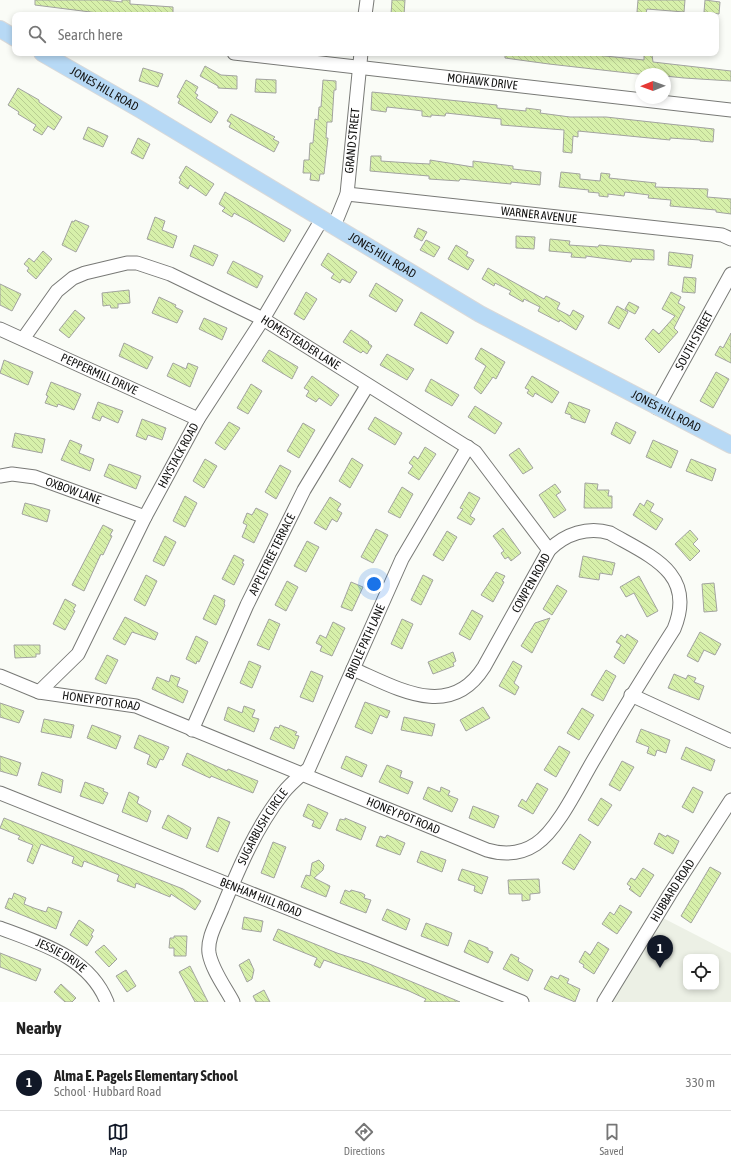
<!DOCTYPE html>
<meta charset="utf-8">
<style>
:root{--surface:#fff;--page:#f6f6f6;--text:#222;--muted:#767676;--line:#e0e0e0;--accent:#111827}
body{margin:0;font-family:"Asap Condensed",sans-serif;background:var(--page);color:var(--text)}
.controls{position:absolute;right:12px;bottom:12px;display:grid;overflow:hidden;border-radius:8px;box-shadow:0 2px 6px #0003}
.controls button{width:36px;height:36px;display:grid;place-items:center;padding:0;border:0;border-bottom:1px solid var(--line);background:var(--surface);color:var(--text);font:20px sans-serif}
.compass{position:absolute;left:635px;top:68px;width:36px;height:36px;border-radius:50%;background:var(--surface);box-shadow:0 2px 6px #0003;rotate:269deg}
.you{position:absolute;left:374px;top:584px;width:14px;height:14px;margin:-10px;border:3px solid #fff;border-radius:50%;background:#1a73e8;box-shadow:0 0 0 6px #1a73e833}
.badge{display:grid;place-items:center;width:26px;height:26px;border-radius:50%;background:var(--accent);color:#fff;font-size:13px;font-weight:700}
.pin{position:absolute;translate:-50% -33px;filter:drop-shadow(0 1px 2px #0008)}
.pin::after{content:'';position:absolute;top:21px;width:14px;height:12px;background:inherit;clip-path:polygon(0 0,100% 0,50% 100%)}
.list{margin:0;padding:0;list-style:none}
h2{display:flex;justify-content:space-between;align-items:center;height:52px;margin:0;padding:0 16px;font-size:17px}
h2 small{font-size:13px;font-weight:400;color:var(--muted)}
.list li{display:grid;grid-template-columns:26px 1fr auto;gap:12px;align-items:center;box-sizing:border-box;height:56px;padding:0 16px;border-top:1px solid var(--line)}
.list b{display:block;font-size:15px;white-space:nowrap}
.list p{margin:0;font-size:13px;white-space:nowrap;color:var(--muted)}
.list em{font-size:13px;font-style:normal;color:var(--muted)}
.icon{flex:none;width:22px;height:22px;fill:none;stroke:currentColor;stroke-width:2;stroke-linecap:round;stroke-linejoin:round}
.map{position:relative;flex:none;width:731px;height:1002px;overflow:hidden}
.search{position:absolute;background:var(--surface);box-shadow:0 2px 6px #0003;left:12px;right:12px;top:12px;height:44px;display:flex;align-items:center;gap:10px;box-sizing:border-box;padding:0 14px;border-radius:8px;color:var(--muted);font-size:15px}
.sheet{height:108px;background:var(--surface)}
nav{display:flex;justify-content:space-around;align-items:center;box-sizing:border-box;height:56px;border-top:1px solid var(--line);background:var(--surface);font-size:11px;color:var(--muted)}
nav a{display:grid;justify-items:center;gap:2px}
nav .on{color:var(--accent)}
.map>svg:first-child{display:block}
.built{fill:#ecf0e5;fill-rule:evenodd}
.building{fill:url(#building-back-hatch);stroke:#a2a3a0}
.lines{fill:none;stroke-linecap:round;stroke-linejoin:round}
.minor-casing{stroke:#787976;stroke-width:15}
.major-casing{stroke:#d9d9d9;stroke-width:18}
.minor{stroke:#fff;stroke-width:13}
.major{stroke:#b7d9f5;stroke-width:16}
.labels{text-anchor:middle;stroke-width:3.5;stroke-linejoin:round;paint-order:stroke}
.street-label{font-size:12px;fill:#131312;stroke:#fff}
</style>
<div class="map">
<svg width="731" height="1002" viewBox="0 0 731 1002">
<defs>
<pattern id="building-back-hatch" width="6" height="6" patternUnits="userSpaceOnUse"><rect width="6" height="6" fill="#d7f0aa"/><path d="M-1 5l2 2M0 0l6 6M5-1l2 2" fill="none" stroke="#b8cd91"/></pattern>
</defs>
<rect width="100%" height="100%" fill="#fafcf7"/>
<!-- built -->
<path class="built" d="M663 918 731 953V1002H611ZM686 957H716V987H686Z"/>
<!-- building -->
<path class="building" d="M35 0H103L122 2V0H130V4L173 7V15H114L35 5Z
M392 0H405L404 15H391Z
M638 0H685L684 12 647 9 646 13 637 12Z
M705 0 720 2 719 14 704 12Z
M505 53H576L644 60V55H652L653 62 731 71V81L684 78 665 76V74H637L549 64 505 58Z
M205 66 221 75 237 76V89L218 88V86L200 76Z
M143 68 163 74 158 87 139 81Z
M256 79 276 80V93L255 92Z
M186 80 198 87 195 93 198 95 196 98 218 112 211 123 178 103 180 99 177 97Z
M323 80 336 81V90H334L332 122H327L326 138H328L324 174H320L319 181 310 180 311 173H303L304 160H309L310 143H313L315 119 318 120 319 107H321Z
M18 88 39 100V102L62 117 54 130 48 126 42 135 33 130 36 125 18 114 19 112 8 105Z
M372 92 497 105V108L526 111V108L541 110 540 113 570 117H606L714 129 713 142 700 141V140L670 138V140L578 131V137L573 136 572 153 563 152 564 130 501 125V119L446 113 445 116 431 115V117L422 116V111L415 110 387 107 386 112 371 110Z
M231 114 275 137 273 139 279 142 274 152 229 127 231 123 227 121Z
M88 127 108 136 103 147 83 139Z
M138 138 150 144 143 159 131 153Z
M371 156H381V161L410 163 430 164V160L473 167V161L513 166V169L541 172 540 185 511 182V184L460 179 459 181 429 179V176L370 171Z
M186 166 214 184 206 196 190 185 188 189 179 183 181 179 179 178Z
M561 172 580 174V179L600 181 601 173 610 174 609 178 656 183 655 187 708 189 707 197 731 199V214L716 212V210L670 206 671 200 648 198 649 195 625 192 624 196 608 194V197L599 196V193L588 192 589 190 559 187Z
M225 192 291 230 284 242 247 220 234 213 232 217 222 211 225 208 219 204Z
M155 217 165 221 162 230 177 236 173 248 147 239Z
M75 220 89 226 76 252 62 245 72 221 74 222Z
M418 228 427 232 422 241 414 237Z
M516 236 535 237 534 249 516 248Z
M550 239 570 241 569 245 598 247 599 245 654 250V260L632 259 631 262 586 256V258L571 257 572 253 549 251Z
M426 240 440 247 434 257 420 250Z
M194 245 218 255 213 266 190 256Z
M456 245 468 252 466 256 474 260 468 270 448 259Z
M43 251 52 259 36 279 27 271 29 268 24 264 29 258 34 262Z
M669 252 693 255 691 268 668 265Z
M328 253 357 272 350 283 342 279 340 283 331 278 334 274 321 265Z
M233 261 263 276 257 288 227 273Z
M488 268 544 299 546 296 560 303 557 309 570 316 573 310 584 316 576 330 560 320 559 322 538 311 540 307 524 299 523 302 509 294 511 291 495 283 494 286 482 279Z
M684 277 696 278 695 293 682 292Z
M376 283 403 300 396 312 369 296Z
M0 284 21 294 12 311 0 305Z
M129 290 130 303 118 304V308H111L110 305 103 306 102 293Z
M306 292 317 299 304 320 294 314Z
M671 292 681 297 678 303 685 307 674 328 678 332 659 353 645 339 653 329 659 334 675 316 662 309Z
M159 297 176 305 175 307 183 311 177 323 152 313Z
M629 302 639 307 635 314 625 309Z
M617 306 628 312 619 329 608 323Z
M75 310 85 318 69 338 59 330Z
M421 312 454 332 447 344 414 325Z
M204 318 227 328 222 340 199 329Z
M351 330 369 342 368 343 372 346 367 354 363 351 361 353 343 342Z
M731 333V363L715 355 720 346 723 348Z
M124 343 153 357 147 369 119 356Z
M481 348 505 362 496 379 493 377 481 394 474 388 486 366 475 359Z
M269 350 298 367 292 379 262 361Z
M387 354 414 369 407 380 380 365Z
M4 360 33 372 28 385 0 373Z
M173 363 186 369 188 363 198 367 190 387 167 376Z
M716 372 729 379 713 408 700 401Z
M312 376 339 395 331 406 319 398 316 402 306 396 309 391 304 388Z
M532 376 559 392 552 403 535 393 533 397 527 393 529 390 525 388Z
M431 379 459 395 452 406 425 391Z
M51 382 81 394 74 410 58 404 57 407 45 403 48 396 46 395Z
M251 384 262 391 248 414 237 408Z
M98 402 123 411 118 423 102 416 100 421 92 418Z
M569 402 590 410 585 423 571 418V415L565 413Z
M475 406 502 423 495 434 468 417Z
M375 417 402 433 395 445 368 429Z
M142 419 166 428 162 440 148 435 146 440 136 436Z
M229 422 240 428 225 450 215 443Z
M616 422 636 432 630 444 611 434Z
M303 423 315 430 299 458 287 451Z
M15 433 45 439 42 453 12 447Z
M70 440 82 445 79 453 94 459 90 471 61 460Z
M653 440 678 451 671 468 646 457Z
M425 447 436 454 419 480 408 473 413 466 409 463 414 456 418 459Z
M519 448 533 468 523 474 509 455Z
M352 458 363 465 350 488 339 481Z
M205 459 217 466 204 488 193 481Z
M691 459 716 469 712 481 686 471Z
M109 464 141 476 136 489 104 476Z
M280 465 291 471 276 499 265 492Z
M585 483 598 484 597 490H609L608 496H612V508H584Z
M555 484 561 492 556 495 566 510 554 518 539 495Z
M402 487 413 494 400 518 388 512Z
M469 492 480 498 470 516 475 519 471 525 457 518 463 509 460 508Z
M185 496 197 503 185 527 173 521Z
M330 497 341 504 337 510 342 513 337 522 332 519 326 530 314 523Z
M647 500 654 504 650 511 663 519 656 530 633 515 640 503 644 506Z
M25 503 50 510 47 522 22 514Z
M256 508 268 514 254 543 242 537 247 525 243 523 247 513 252 515Z
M103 525 113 530 110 535 112 536 103 555 101 554 84 591 72 585Z
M503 528 521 553 511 561 508 557 505 559 501 553 504 551 493 536Z
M376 529 388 535 373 563 361 557Z
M690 530 698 539 693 544 700 551 690 561 675 544Z
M447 531 457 537 443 561 433 555Z
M165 536 176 542 164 566 153 561Z
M307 541 319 547 306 572 294 566Z
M234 555 244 560 242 563 244 564 234 585 222 579Z
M583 556 615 563 612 575 600 573 599 580 579 577Z
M496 572 505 576 502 581 504 582 493 602 481 595Z
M146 575 157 581 145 606 134 600Z
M423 575 433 580 421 605 411 600Z
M639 576 658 611 647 617 634 593 626 597 620 587Z
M287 581 298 587 286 611 275 605Z
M351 582 363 587 352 611 341 607Z
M714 583 717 611 704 612 702 584Z
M557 585 567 591 552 615 543 609Z
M214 595 225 600 224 604 225 605 216 625 203 619Z
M65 599 76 605 73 610 75 611 65 630 53 624Z
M472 610 483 616 470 640 459 634Z
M125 617 158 633 155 640 132 632 125 645 113 639Z
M550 618 532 653 521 646 535 623Z
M269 619 280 624 269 650 257 645Z
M402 619 413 624 402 649 391 644Z
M333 622 345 628 332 656 320 651 322 646 316 643 320 635 326 638Z
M700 632 721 644 715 655 704 650 698 662 687 656Z
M627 634 638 641 624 664 614 657 621 645 616 642 621 635 625 638Z
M196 636 208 642 199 662 197 661 196 664 186 659Z
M14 645H40V654H36V657L15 658Z
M453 652 456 661 453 663 454 666 433 674 428 662Z
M107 655 118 660 106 684 95 679Z
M249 661 261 666 252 688 240 683Z
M513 661 522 666 514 683 519 687 515 695 499 686Z
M606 670 616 676 603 701 591 695Z
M311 671 323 676 313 702 300 697Z
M674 674 686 679 688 675 696 678 694 682 704 686 699 700 668 688Z
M171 675 180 678 177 686 188 691 183 703 152 689 157 677 169 682Z
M365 702 390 711 387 718 380 715 372 734 355 727Z
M0 703 24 711 19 723 0 717Z
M244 706 255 710 252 717 259 719 254 732 224 720 228 707 242 713Z
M483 707 490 718 466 731 460 720Z
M582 708 594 715 579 740 567 733Z
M404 717 435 724 432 736 401 730Z
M44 719 74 725 71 738 41 732Z
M92 725 121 736 116 749 87 738Z
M280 725 297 732 295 735 299 736 294 749 270 739 275 727 279 728Z
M641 729 670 740 666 753 657 750 655 756 647 753 649 747 636 742Z
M139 735 169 747 163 760 160 759 156 768 147 764 150 755 134 748Z
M559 746 570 752 556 777 544 770Z
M686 747 715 760 711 771 681 759Z
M187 753 227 771 228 769 258 781 253 793 211 776 210 778 182 765Z
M0 756 21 763 17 776 0 771Z
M346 756 367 765 362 777 341 768Z
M622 761 634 767 620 791 609 785Z
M387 765 402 771 400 777 413 782 408 794 379 782Z
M42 772 63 780 61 793 38 785Z
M85 782 104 789 103 791 108 793 103 804 80 796Z
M537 783 548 789 533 814 518 806 522 799 526 802Z
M428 787 440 792 441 787 450 791 448 795 458 799 452 812 423 799Z
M693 787 703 792 693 813 682 807Z
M129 792 139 797 137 803 151 811 147 822 122 812Z
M601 798 612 805 598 826 588 820Z
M308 804 328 813 320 829 312 826 314 821 303 816Z
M473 806 499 816 494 828 469 818Z
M168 815 191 828 187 839 162 828Z
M218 817 230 822 218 852 206 847Z
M4 818 183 889 201 901 195 910 171 894 170 897 136 883 135 888 117 881 119 875 84 861 82 867 72 863 74 857 41 844 33 864 27 861 33 845 18 839 20 836 0 828Z
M345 818 366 827 361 840 336 830 340 819 345 820Z
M659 833 666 837 667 835 679 841 673 854 654 844Z
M580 834 591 842 574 870 562 863Z
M387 835 405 843 400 855 376 846 380 836 385 838Z
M273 842 286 847 274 878 261 873Z
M421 851 446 860 442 872 417 862Z
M319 860 324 865 323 870 314 878 330 886 326 897 301 887 306 875 310 876 312 863Z
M710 867 721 873 691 923 681 916Z
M643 868 654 875 640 897 629 889 631 887 627 884 631 878 635 880Z
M462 869 488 877 482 894 474 891 475 886 458 880Z
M539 879 540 893 530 894V900L522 901V894H509L508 880Z
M345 890 350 892 351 890 362 893 365 895 364 898 371 900 366 913 340 903Z
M14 893 26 898 24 904 34 908 46 912 48 907 62 912 56 929 5 908 9 898 12 899Z
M620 905 632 912 617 934 602 924 610 912 614 915Z
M387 909 410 919 406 930 382 920Z
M244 917 263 921 261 932 242 929Z
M79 920 94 930 91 935 93 936 87 946 70 935Z
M426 923 452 933 448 946 421 936Z
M278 929 337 953 367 963 460 1002H424L426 999 409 991 324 960 320 968 314 965 317 958 273 940Z
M174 936H187L186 956H174V948H169L170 938H174Z
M469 940 488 948V950L493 952 488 963 464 952Z
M598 942 609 949 594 974 583 967 584 965 579 962 585 951 590 955Z
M104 945 117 959 109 967 95 952Z
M0 953 41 969 36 981 0 967Z
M511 954 519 958 518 961 533 970 528 981 503 969Z
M249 959 254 970 252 979 247 982 239 965Z
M190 966 208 1002H195L179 972Z
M126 970 136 986 127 992 116 976Z
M560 975 569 979 567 983 580 989 575 1002 544 989 551 976 558 979Z
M61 984 76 998 72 1002H65L54 992Z
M264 990 270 1002H256L253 996Z"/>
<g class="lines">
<defs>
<g id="minor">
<path d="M365 15 367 0"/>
<path id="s1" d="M234 53 731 110"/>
<path id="s2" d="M347 194 722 235 731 239"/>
<path id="s3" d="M334 226 347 194 361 53"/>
<path id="s4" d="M0 329 198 419"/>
<path id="s5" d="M23 339 57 291 73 278 85 273 127 263H137L170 274 263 319 475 452 549 550"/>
<path id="s6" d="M657 408 731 274"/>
<path id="s7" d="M0 476 12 474 35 477 145 517"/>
<path id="s8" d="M0 676 39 692 136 706 487 850C504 855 521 854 536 844 559 829 581 780 596 756 621 713 647 671 674 629 697 573 650 556 610 533 588 526 565 534 549 550L484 667C450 721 397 688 353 669"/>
<path id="s9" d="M39 692 78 654 145 517 198 419 263 319 322 219"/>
<path d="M631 695 731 741"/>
<path id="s10" d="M192 730 247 605 304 490 367 386"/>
<path id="s11" d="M0 793 522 1002"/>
<path id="s12" d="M0 928C42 944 89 957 107 1002"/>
<path id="s13" d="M233 1002C225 987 212 970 209 953 207 938 217 922 222 909 239 868 255 829 283 793 290 784 300 776 309 768L402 559 468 447"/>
<path id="s14" d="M604 1002 670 894 731 800"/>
</g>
<g id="major">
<path d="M0 29 15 38"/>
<path id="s15" d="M42 53 141 110 480 314 731 445"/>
</g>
</defs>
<!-- minor casing -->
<use href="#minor" class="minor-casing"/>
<!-- major casing -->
<use href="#major" class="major-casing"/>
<!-- minor -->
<use href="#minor" class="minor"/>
<!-- major -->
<use href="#major" class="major"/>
</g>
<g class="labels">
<!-- street labels -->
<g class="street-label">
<text dy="4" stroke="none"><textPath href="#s1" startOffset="250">MOHAWK DRIVE</textPath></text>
<text dy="4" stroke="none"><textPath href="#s15" startOffset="72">JONES HILL ROAD</textPath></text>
<text dy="4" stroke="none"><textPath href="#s3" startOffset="88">GRAND STREET</textPath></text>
<text dy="4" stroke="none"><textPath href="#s2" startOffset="193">WARNER AVENUE</textPath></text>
<text dy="4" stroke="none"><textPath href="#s15" startOffset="396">JONES HILL ROAD</textPath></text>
<text dy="4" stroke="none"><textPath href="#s6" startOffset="77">SOUTH STREET</textPath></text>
<text dy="4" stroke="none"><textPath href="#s5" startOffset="328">HOMESTEADER LANE</textPath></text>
<text dy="4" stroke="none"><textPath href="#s4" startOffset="109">PEPPERMILL DRIVE</textPath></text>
<text dy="4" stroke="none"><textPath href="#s15" startOffset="720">JONES HILL ROAD</textPath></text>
<text dy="4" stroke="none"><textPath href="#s9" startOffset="277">HAYSTACK ROAD</textPath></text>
<text dy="4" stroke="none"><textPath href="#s7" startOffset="76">OXBOW LANE</textPath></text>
<text dy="4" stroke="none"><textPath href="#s10" startOffset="193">APPLETREE TERRACE</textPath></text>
<text transform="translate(531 583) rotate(-61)" y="4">COWPEN ROAD</text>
<text dy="4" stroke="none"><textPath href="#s13" startOffset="407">BRIDLE PATH LANE</textPath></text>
<text dy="4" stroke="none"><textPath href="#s8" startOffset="105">HONEY POT ROAD</textPath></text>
<text dy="4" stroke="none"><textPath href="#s8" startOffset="429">HONEY POT ROAD</textPath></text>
<text dy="4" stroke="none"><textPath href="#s13" startOffset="193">SUGARBUSH CIRCLE</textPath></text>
<text dy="4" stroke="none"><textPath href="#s14" startOffset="131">HUBBARD ROAD</textPath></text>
<text dy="4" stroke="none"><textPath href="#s11" startOffset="281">BENHAM HILL ROAD</textPath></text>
<text dy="4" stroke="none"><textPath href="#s12" startOffset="67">JESSIE DRIVE</textPath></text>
</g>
</g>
</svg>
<div class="controls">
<button><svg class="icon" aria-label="locate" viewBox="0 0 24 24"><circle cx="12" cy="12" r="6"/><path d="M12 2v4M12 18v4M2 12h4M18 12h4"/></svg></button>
</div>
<svg class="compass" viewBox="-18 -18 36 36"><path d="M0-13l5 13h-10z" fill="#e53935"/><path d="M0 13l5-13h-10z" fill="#767676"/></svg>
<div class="you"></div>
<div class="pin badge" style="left:660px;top:968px">1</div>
<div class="search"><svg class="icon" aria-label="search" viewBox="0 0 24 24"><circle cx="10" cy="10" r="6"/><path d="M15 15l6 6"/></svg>Search here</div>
</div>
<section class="sheet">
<h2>Nearby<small></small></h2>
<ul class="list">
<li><span class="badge">1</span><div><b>Alma E. Pagels Elementary School</b><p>School · Hubbard Road</p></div><em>330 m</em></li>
</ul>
</section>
<nav>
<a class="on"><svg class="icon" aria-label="map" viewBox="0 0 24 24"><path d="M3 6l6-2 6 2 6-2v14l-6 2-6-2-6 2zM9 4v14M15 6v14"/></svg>Map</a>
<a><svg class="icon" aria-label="directions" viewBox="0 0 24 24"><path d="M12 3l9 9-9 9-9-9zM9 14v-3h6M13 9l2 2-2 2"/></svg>Directions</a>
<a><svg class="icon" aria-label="saved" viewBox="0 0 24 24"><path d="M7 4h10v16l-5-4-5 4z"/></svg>Saved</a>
</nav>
